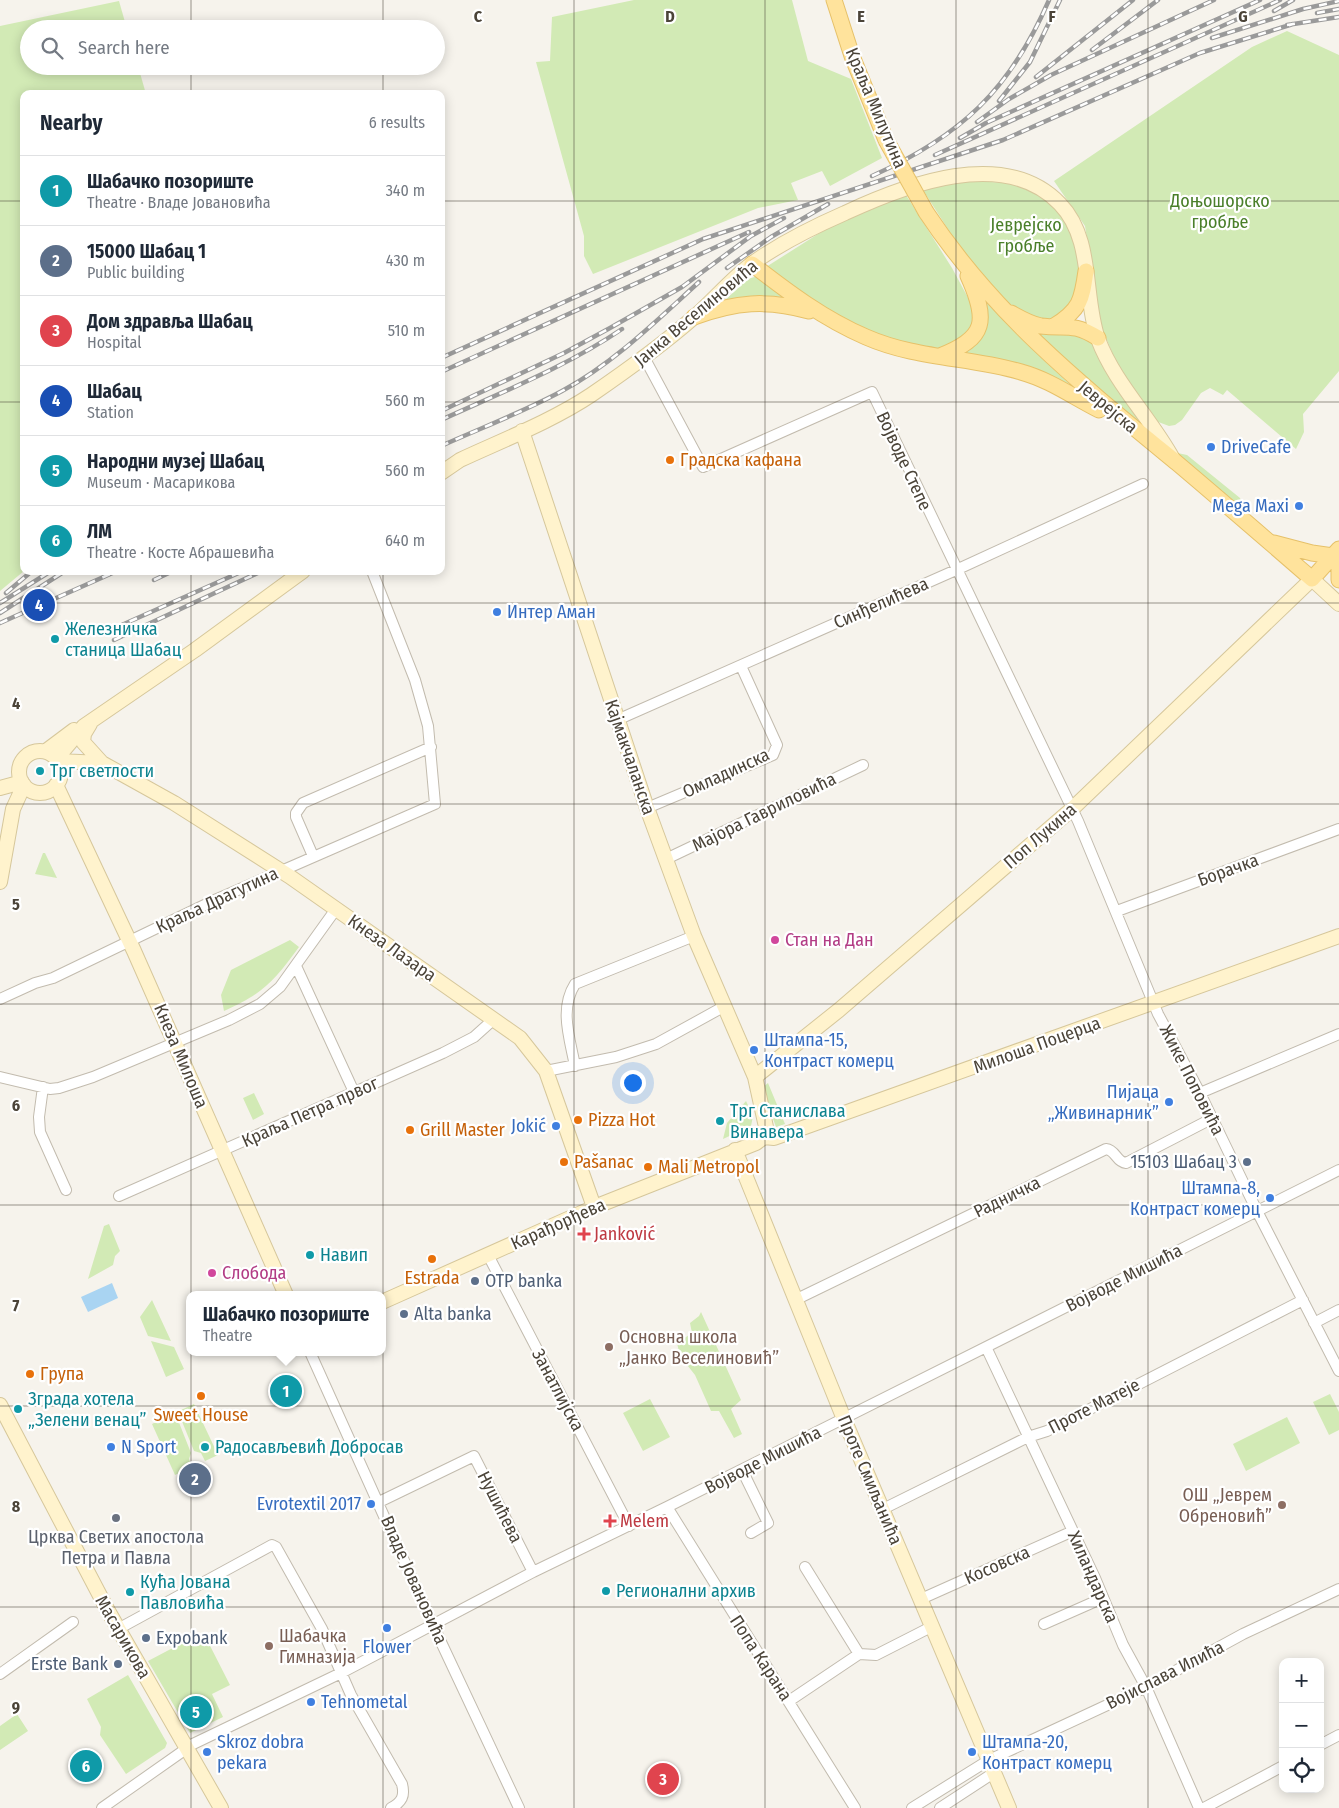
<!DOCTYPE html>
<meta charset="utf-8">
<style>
:root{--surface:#fff;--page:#f6f6f7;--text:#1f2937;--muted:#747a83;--line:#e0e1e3;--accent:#fc3f1d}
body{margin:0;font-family:"Fira Sans Condensed",sans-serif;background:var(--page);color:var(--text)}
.controls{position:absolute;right:15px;bottom:15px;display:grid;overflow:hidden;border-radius:10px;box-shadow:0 2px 12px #0003}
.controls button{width:45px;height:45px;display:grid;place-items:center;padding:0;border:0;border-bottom:1px solid var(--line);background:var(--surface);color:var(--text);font:25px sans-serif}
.you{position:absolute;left:632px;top:1082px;width:18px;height:18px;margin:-12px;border:4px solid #fff;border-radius:50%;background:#1a73e8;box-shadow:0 0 0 8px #1a73e833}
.badge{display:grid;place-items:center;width:32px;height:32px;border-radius:50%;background:var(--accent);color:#fff;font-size:16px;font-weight:700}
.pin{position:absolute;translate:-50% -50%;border:2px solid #fff;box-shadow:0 1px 5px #0006}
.popup{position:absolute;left:186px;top:1291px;width:200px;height:65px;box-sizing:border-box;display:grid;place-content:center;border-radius:10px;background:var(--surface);filter:drop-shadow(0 1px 4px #0005);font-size:16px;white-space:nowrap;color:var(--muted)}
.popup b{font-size:19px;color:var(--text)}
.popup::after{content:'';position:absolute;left:50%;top:100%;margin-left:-10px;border:10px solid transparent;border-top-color:var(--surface)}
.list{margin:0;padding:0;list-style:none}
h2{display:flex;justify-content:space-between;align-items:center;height:65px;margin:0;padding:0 20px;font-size:21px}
h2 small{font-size:16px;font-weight:400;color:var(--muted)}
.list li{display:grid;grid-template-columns:32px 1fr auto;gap:15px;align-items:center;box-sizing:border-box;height:70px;padding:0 20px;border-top:1px solid var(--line)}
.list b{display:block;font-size:19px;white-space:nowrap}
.list p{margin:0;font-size:16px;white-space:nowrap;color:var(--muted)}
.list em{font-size:16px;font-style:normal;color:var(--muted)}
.icon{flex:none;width:28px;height:28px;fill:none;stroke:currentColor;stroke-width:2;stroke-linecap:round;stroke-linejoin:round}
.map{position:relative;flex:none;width:1339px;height:1808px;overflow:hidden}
.search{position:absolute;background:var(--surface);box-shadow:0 2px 12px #0003;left:20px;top:20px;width:425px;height:55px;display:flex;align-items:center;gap:12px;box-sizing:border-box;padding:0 18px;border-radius:28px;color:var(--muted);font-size:19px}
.panel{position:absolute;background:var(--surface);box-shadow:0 2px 12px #0003;left:20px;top:90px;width:425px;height:485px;border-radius:10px}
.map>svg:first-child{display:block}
.green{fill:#d2eab5}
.water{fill:#a9d4f2}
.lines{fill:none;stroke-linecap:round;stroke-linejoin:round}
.street-casing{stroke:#c2bbae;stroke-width:12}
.secondary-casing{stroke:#d6c79b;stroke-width:16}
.primary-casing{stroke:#e6c16a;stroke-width:17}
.street{stroke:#fff;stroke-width:10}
.secondary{stroke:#fff3cd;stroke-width:14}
.primary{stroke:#ffe39c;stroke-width:15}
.rail-casing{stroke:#9a9a9a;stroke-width:4.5}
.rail{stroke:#fff;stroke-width:2.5;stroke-dasharray:8;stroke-linecap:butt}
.primary-bridge-casing{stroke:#e6c16a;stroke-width:17;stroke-linecap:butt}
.primary-bridge{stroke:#ffe39c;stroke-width:15}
.grid{fill:none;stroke:#4b4439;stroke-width:1;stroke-opacity:0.55}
.shop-dot{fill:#3f7fe0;stroke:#fff;stroke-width:2}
.food-dot{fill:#e8710a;stroke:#fff;stroke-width:2}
.culture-dot{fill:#0f9aa8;stroke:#fff;stroke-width:2}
.hotel-dot{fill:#d1479c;stroke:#fff;stroke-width:2}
.service-dot{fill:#5c6f8a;stroke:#fff;stroke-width:2}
.health-dot{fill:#e0444e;stroke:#fff;stroke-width:2}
.education-dot{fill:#8d6e63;stroke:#fff;stroke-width:2}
.worship-dot{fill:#6b7280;stroke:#fff;stroke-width:2}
.labels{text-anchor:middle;stroke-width:4.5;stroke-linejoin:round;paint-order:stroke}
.street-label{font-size:18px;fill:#4b4439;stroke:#fff}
.park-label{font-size:18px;fill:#4a7f2a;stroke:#fff}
.shop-label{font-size:18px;fill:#366cbe;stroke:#fff;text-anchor:start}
.food-label{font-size:18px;fill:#c56008;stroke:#fff;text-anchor:start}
.culture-label{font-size:18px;fill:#0d838f;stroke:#fff;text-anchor:start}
.hotel-label{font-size:18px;fill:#b23c85;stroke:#fff;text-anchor:start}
.service-label{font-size:18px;fill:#4e5e75;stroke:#fff;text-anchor:start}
.health-label{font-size:18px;fill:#be3a42;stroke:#fff;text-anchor:start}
.education-label{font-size:18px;fill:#785e54;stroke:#fff;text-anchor:start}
.worship-label{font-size:18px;fill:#5b616d;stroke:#fff}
.grid-label{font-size:16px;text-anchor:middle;font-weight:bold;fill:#4b4439;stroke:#fff;stroke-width:4.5;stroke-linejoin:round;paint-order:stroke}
</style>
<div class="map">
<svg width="1339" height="1808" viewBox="0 0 1339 1808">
<rect width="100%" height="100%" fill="#f6f3ec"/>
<!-- green -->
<path class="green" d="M634 0H792L808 61 851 79 882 158 830 186 822 171 791 183 798 200 758 208 593 274 584 256V236L536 62 550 61 552 17Z
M119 1 127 29H29V66H138L146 94H24V571L0 591V26Z
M1287 31 1339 55V371L1303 414 1304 432 1296 449 1227 390 1223 395 1210 388 1201 393 1182 420 1175 425 1169 426 1153 420 1126 385 1100 324 1085 226 1054 181 1252 47Z
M963 182C987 182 1018 180 1039 193 1069 213 1086 256 1079 291 1077 299 1067 309 1062 316L1043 321 1009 306 962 251 921 187Z
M906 195 952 268 972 305 975 326 954 346 930 350 882 337 826 310 766 267 818 234 858 212Z
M758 276 791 298 724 301 748 279Z
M981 292 1024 341 1075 389 961 355 970 350 979 341Z
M1035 331H1051L1092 338 1152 436Z
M1173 452 1187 455 1240 498 1244 509Z
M43 853H45L57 878 35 874Z
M290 940 299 947C274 981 263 994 224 1011L221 995 231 970Z
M768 1083 785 1124 776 1127 762 1088Z
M254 1093 264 1114 253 1120 243 1098Z
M746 1101 753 1116 751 1126 723 1139 727 1123Z
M109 1224 120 1251 115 1256 113 1265 88 1279 104 1226Z
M152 1300 171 1341 148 1336 140 1317Z
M701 1312 741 1400 731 1409 742 1434 734 1438 719 1411H711L695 1375 680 1356 677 1343 692 1333 690 1323 699 1316Z
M151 1341 174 1347 184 1369 166 1377Z
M1330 1394 1339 1412V1430L1329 1435 1313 1402Z
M650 1399 670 1437 643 1451 623 1413Z
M194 1404 218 1455 205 1461 201 1453 194 1451 181 1419V1410Z
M170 1415 178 1420 191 1453 189 1459 192 1467 175 1475 152 1424Z
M1287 1417 1300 1443 1246 1471 1233 1444Z
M203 1632 230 1685 212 1694 223 1717 190 1733 148 1661Z
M128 1675 167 1743 165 1748 126 1774 100 1735 101 1727 87 1699Z
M17 1714 28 1731 0 1750V1726Z"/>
<!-- water -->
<path class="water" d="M112 1283 118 1298 88 1312 81 1297Z"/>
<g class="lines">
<defs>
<path id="street" d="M644 357 703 467 872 392 1078 821 1158 1014 1200 1093 1257 1211 1339 1371
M617 720 956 570 1143 484
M647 808 773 755 777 745 741 666
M313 856 296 817V813L303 803 431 747
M666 859 863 765
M1117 911 1339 829
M296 966 354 1092
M0 999 35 983 53 978 217 899 435 804 428 726 415 680 372 571
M575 1066C570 1039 559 1009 575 984L694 936
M546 1071 616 1057 656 1044 725 1006
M0 1077 50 1089 59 1088 93 1077 229 1020 260 1004 280 987 336 909
M43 1087 39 1117 40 1132 66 1190
M1200 1093 1339 1034
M119 1196 443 1053 474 1037 494 1019
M488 1255 629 1526
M797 1299 1106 1149C1116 1150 1116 1162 1126 1163L1213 1118
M1314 1323 1339 1310
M986 1347 1095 1578 1123 1645 1146 1687 1199 1808
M310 1352 433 1625 519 1808
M742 1470 768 1523 751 1533
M379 1502 474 1456 533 1572
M667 1507 855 1808
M883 1509 1028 1437 1047 1431 1303 1300
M805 1567 859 1654
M921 1599 1073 1531
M1044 1624 1103 1598
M118 1629 272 1545 276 1547 322 1629 351 1695 402 1784C405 1796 402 1802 391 1808
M0 1674 73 1622
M789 1701 859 1654 876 1655 933 1626
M1320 1745 1339 1735
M102 1808 193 1744 341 1673 533 1572 667 1507 1339 1170
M912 1808 989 1760 1146 1687 1243 1634 1339 1589
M940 1808 995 1772
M1204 1808 1283 1766"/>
<path id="secondary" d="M522 431 647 808 694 936 755 1077 766 1127 764 1137
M441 473 460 460C503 440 552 421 591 395 626 371 661 346 693 318 713 301 729 281 750 265 779 244 813 227 845 213 905 185 1005 146 1060 204 1094 239 1083 296 1098 339 1115 384 1150 417 1173 459
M90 724 84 734 83 742 102 763
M46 751 74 730
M19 772a21 21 0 1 1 42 0a21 21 0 1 1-42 0Z
M57 758 84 726 195 650 303 571
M58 761 102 763 174 803 289 876 520 1038 546 1071 594 1207
M56 785 134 951 286 1295
M0 788 22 782
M0 882 13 809 24 785
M755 1077 839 1010 1072 809 1312 579 1339 604
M764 1137 774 1138 794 1131 1339 936
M735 1150 844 1419 1009 1808
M382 1302 597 1206 756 1143 764 1137
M0 1405 107 1609 221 1808"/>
<path id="primary" d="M834 0 852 56 886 140
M926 212C994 315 1083 386 1177 463 1222 501 1267 540 1312 579L1339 549
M752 264C788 292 824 319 866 337 916 359 970 357 1021 372 1050 380 1073 397 1099 410
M1011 313C1020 318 1030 324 1041 326 1067 329 1072 322 1098 338
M694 317C736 302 766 299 809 311
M1054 326C1080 310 1082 300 1086 271
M940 356C987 338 988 320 968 276
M1274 543 1312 553 1333 556
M1339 559V580"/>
</defs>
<!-- street casing -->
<use href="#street" class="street-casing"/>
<!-- secondary casing -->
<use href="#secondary" class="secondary-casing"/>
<!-- primary casing -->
<use href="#primary" class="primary-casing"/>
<!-- street -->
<use href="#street" class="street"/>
<!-- secondary -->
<use href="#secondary" class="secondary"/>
<!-- primary -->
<use href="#primary" class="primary"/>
<defs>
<path id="rail" d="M1274 11 1293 0
M1317 13 1339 9
M1287 25 1339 17
M1212 38 1303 9 1339 1
M1092 50 1158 0
M1036 77 1133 0
M999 101 1030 62 1060 0
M977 122 1009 99 1051 75 1214 0
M960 138 986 123 1260 0
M935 155 1280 0
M872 176C961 136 1010 90 1049 0
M727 268 771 237 828 204
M441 358 703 239 1003 140 1200 53 1293 24
M441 372 749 232
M441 411 564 353 610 328 682 287 751 236 784 218
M441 420C502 392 566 367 622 329
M441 446C481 428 523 412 562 391 614 363 656 321 699 282
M154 580 173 571
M6 593 32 571
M0 603 51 571
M0 613 65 571
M0 623 117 571
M115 628 243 571
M114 640 262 571"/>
</defs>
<!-- rail casing -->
<use href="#rail" class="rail-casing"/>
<!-- rail -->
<use href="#rail" class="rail"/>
<defs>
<path id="primary-bridge" d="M886 140 926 212"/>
</defs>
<!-- primary-bridge casing -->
<use href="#primary-bridge" class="primary-bridge-casing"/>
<!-- primary-bridge -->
<use href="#primary-bridge" class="primary-bridge"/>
</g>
<!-- grid -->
<path class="grid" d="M191 0V29M383 0V29M574 0V1808M765 0V1808M956 0V1808M1148 0V1808M191 66V94M383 66V94M0 201H24M441 201H1339M0 402H24M441 402H1339M191 571V1808M383 571V1808M0 603H1339M0 804H1339M0 1004H1339M0 1205H1339M0 1406H1339M0 1607H1339"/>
<!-- markers -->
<g class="shop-dot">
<circle cx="1211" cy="447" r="5"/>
<circle cx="1299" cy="506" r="5"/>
<circle cx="497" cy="612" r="5"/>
<circle cx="754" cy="1050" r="5"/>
<circle cx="1169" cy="1102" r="5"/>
<circle cx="556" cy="1126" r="5"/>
<circle cx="1270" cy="1198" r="5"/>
<circle cx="111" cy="1447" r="5"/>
<circle cx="371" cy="1504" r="5"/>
<circle cx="387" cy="1628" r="5"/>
<circle cx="311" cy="1702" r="5"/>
<circle cx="207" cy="1752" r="5"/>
<circle cx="972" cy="1752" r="5"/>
</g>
<g class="food-dot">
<circle cx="670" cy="460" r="5"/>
<circle cx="578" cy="1120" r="5"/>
<circle cx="410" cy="1130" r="5"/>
<circle cx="564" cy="1162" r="5"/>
<circle cx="648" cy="1167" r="5"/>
<circle cx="432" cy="1259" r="5"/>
<circle cx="30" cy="1374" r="5"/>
<circle cx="201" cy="1396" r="5"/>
</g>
<g class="culture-dot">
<circle cx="55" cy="639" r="5"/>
<circle cx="40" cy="771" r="5"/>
<circle cx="720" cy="1121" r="5"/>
<circle cx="310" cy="1255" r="5"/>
<circle cx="18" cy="1409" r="5"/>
<circle cx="205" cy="1447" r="5"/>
<circle cx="606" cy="1591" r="5"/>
<circle cx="130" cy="1592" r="5"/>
</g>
<g class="hotel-dot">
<circle cx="775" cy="940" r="5"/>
<circle cx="212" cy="1273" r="5"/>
</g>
<g class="service-dot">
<circle cx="1247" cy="1162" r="5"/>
<circle cx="475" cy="1281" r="5"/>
<circle cx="404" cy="1314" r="5"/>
<circle cx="146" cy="1638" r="5"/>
<circle cx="118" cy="1664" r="5"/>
</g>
<g class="health-dot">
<path d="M581.5 1226.5h5v5h5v5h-5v5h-5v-5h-5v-5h5z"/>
<path d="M607.5 1513.5h5v5h5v5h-5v5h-5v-5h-5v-5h5z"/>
</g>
<g class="education-dot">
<circle cx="609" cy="1347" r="5"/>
<circle cx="1282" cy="1505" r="5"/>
<circle cx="269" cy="1646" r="5"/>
</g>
<circle class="worship-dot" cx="116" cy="1518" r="5"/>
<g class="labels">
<!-- street labels -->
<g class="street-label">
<text transform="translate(876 108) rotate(67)" y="6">Краља Милутина</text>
<text transform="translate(696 313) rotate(-40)" y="6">Јанка Веселиновића</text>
<text transform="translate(1108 407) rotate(40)" y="6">Јеврејска</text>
<text transform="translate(904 461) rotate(65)" y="6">Војводе Степе</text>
<text transform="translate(881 603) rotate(-24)" y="6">Синђелићева</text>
<text transform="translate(630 757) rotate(71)" y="6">Кајмакчаланска</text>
<text transform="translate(726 773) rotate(-25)" y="6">Омладинска</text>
<text transform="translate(764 812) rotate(-26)" y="6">Мајора Гавриловића</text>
<text transform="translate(1040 836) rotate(-41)" y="6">Поп Лукина</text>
<text transform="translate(1228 870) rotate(-20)" y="6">Борачка</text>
<text transform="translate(217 900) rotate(-25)" y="6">Краља Драгутина</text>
<text transform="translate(392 948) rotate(35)" y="6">Кнеза Лазара</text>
<text transform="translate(1037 1045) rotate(-20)" y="6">Милоша Поцерца</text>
<text transform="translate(181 1056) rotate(67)" y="6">Кнеза Милоша</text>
<text transform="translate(1192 1080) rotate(63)" y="6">Жике Поповића</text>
<text transform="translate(310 1112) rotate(-24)" y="6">Краља Петра првог</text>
<text transform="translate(1007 1197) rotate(-26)" y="6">Радничка</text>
<text transform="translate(558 1224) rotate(-24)" y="6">Карађорђева</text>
<text transform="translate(1124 1278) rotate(-27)" y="6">Војводе Мишића</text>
<text transform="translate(558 1390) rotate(62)" y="6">Занатлијска</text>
<text transform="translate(1094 1406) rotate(-27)" y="6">Проте Матеје</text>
<text transform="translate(763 1460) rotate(-27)" y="6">Војводе Мишића</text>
<text transform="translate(870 1480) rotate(67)" y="6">Проте Смиљанића</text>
<text transform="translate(500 1507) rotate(63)" y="6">Нушићева</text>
<text transform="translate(997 1565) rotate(-24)" y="6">Косовска</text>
<text transform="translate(1093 1577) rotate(66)" y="6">Хиландарска</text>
<text transform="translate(414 1580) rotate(66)" y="6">Владе Јовановића</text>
<text transform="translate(123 1637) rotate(60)" y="6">Масарикова</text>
<text transform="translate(761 1658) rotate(57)" y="6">Попа Карана</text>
<text transform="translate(1165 1675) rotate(-27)" y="6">Војислава Илића</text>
</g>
<!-- park labels -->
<g class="park-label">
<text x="1220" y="207">Доњошорско<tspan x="1220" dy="21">гробље</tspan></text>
<text x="1026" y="231">Јеврејско<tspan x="1026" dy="21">гробље</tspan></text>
</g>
<!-- shop labels -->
<g class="shop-label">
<text x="1221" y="453">DriveCafe</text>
<text x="1289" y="512" text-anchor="end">Mega Maxi</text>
<text x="507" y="618">Интер Аман</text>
<text x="764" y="1046">Штампа-15,<tspan x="764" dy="21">Контраст комерц</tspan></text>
<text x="1159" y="1098" text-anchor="end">Пијаца<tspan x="1159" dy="21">„Живинарник”</tspan></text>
<text x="546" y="1132" text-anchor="end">Jokić</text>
<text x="1260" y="1194" text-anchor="end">Штампа-8,<tspan x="1260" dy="21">Контраст комерц</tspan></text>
<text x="121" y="1453">N Sport</text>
<text x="361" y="1510" text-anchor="end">Evrotextil 2017</text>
<text x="387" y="1653" text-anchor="middle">Flower</text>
<text x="321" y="1708">Tehnometal</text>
<text x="217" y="1748">Skroz dobra<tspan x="217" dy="21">pekara</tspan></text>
<text x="982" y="1748">Штампа-20,<tspan x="982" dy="21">Контраст комерц</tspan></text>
</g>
<!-- food labels -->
<g class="food-label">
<text x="680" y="466">Градска кафана</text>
<text x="588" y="1126">Pizza Hot</text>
<text x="420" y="1136">Grill Master</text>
<text x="574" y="1168">Pašanac</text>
<text x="658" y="1173">Mali Metropol</text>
<text x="432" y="1284" text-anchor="middle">Estrada</text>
<text x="40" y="1380">Група</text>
<text x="201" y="1421" text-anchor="middle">Sweet House</text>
</g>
<!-- culture labels -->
<g class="culture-label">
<text x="65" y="635">Железничка<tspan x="65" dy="21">станица Шабац</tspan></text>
<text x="50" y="777">Трг светлости</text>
<text x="730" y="1117">Трг Станислава<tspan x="730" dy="21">Винавера</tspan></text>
<text x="320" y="1261">Навип</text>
<text x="28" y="1405">Зграда хотела<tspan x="28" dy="21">„Зелени венац”</tspan></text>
<text x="215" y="1453">Радосављевић Добросав</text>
<text x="140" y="1588">Кућа Јована<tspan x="140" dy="21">Павловића</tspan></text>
<text x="616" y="1597">Регионални архив</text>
</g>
<!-- hotel labels -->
<g class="hotel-label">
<text x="785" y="946">Стан на Дан</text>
<text x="222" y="1279">Слобода</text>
</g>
<!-- service labels -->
<g class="service-label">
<text x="1237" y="1168" text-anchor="end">15103 Шабац 3</text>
<text x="485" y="1287">OTP banka</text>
<text x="414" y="1320">Alta banka</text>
<text x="156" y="1644">Expobank</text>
<text x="108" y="1670" text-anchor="end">Erste Bank</text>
</g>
<!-- health labels -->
<g class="health-label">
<text x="594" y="1240">Janković</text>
<text x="620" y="1527">Melem</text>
</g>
<!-- education labels -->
<g class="education-label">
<text x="619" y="1343">Основна школа<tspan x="619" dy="21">„Јанко Веселиновић”</tspan></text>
<text x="1272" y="1501" text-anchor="end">ОШ „Јеврем<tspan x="1272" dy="21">Обреновић”</tspan></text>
<text x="279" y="1642">Шабачка<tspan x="279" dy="21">Гимназија</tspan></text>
</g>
<!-- worship labels -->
<g class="worship-label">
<text x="116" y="1543">Црква Светих апостола<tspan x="116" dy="21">Петра и Павла</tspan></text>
</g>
</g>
<g class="grid-label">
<text x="478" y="22">C</text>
<text x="670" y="22">D</text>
<text x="861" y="22">E</text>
<text x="1052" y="22">F</text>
<text x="1243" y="22">G</text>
<text x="16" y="709">4</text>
<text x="16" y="910">5</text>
<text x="16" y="1111">6</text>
<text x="16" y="1311">7</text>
<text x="16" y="1512">8</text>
<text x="16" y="1713">9</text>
</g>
</svg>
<div class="controls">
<button>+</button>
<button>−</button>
<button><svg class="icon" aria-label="locate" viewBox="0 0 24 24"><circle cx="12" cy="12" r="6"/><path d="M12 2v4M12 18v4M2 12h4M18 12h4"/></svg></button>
</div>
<div class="you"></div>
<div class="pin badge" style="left:286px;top:1391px;background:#0f9aa8">1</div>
<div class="popup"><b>Шабачко позориште</b>Theatre</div>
<div class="pin badge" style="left:195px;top:1479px;background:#5c6f8a">2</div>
<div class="pin badge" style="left:663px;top:1779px;background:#e0444e">3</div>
<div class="pin badge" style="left:39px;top:605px;background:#1a4fb4">4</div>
<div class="pin badge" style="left:196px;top:1712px;background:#0f9aa8">5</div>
<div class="pin badge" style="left:86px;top:1766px;background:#0f9aa8">6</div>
<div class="search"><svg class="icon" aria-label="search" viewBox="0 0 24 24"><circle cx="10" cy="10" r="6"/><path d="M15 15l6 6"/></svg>Search here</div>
<section class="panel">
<h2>Nearby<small>6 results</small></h2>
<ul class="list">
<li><span class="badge" style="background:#0f9aa8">1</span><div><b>Шабачко позориште</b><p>Theatre · Владе Јовановића</p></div><em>340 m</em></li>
<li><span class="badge" style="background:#5c6f8a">2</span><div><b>15000 Шабац 1</b><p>Public building</p></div><em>430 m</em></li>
<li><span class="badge" style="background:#e0444e">3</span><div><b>Дом здравља Шабац</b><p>Hospital</p></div><em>510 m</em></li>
<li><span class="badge" style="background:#1a4fb4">4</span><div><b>Шабац</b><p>Station</p></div><em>560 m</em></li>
<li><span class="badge" style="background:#0f9aa8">5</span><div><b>Народни музеј Шабац</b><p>Museum · Масарикова</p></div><em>560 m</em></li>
<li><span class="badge" style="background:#0f9aa8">6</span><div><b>ЛМ</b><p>Theatre · Косте Абрашевића</p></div><em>640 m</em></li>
</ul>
</section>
</div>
